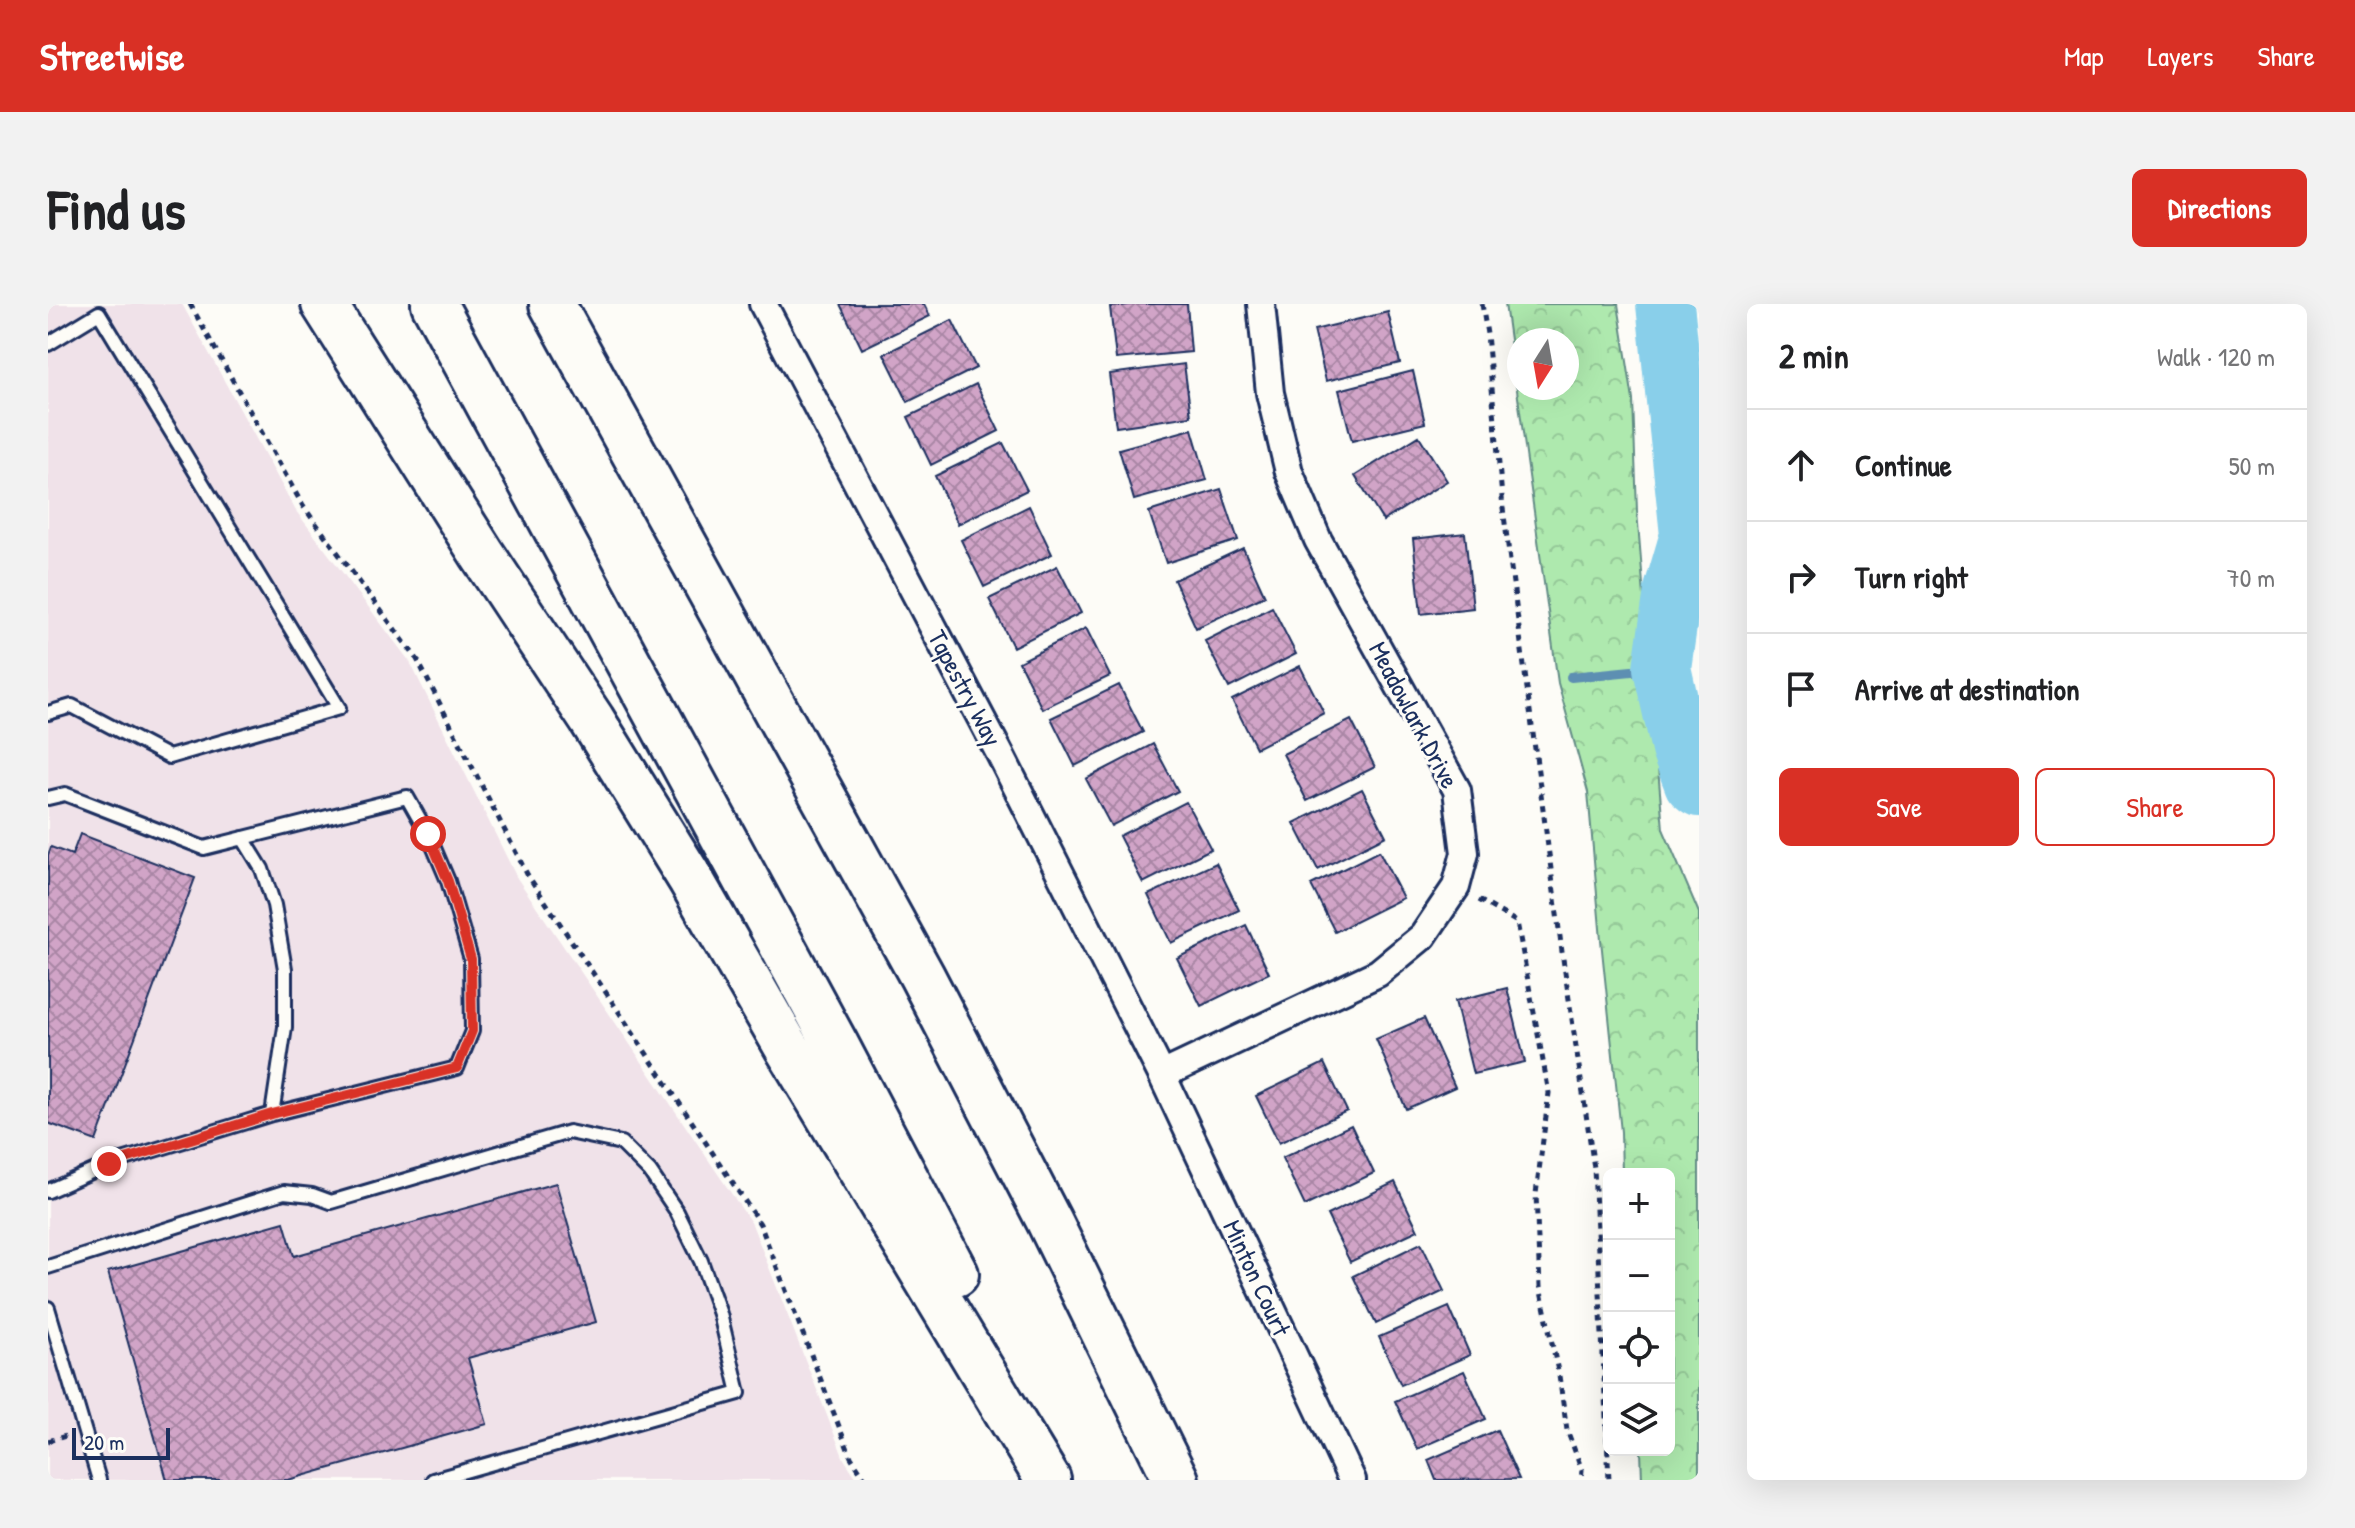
<!DOCTYPE html>
<meta charset="utf-8">
<style>
:root{--surface:#fff;--page:#f2f2f2;--text:#202124;--muted:#757577;--line:#e0e0e0;--accent:#d93025}
body{margin:0;font-family:"Patrick Hand",sans-serif;background:var(--page);color:var(--text)}
.controls{position:absolute;right:24px;bottom:24px;display:grid;overflow:hidden;border-radius:12px;box-shadow:0 8px 32px #0002}
.controls button{width:72px;height:72px;display:grid;place-items:center;padding:0;border:0;border-bottom:2px solid var(--line);background:var(--surface);color:var(--text);font:40px sans-serif}
.compass{position:absolute;left:1459px;top:24px;width:72px;height:72px;border-radius:50%;background:var(--surface);box-shadow:0 8px 32px #0002;rotate:191deg}
.scale{position:absolute;left:24px;bottom:20px;width:98px;box-sizing:border-box;padding-left:8px;border:4px solid #1b2f5e;border-top:0;font-size:22px;line-height:28px;white-space:nowrap;color:#1b2f5e;-webkit-text-stroke:6px #fdfcf7;paint-order:stroke}
.stop{position:absolute;width:24px;height:24px;margin:-18px;border:6px solid #d93025;border-radius:50%;background:#fff}
.stop.end{background:#d93025;border-color:#fff;box-shadow:0 2px 8px #0008}
.list{margin:0;padding:0;list-style:none}
h2{display:flex;justify-content:space-between;align-items:center;height:104px;margin:0;padding:0 32px;font-size:34px}
h2 small{font-size:26px;font-weight:400;color:var(--muted)}
.list li{display:grid;grid-template-columns:52px 1fr auto;gap:24px;align-items:center;box-sizing:border-box;height:112px;padding:0 32px;border-top:2px solid var(--line)}
.list b{display:block;font-size:30px;white-space:nowrap}
.list em{font-size:26px;font-style:normal;color:var(--muted)}
.actions{display:flex;gap:16px;padding:24px 32px}
.actions a{flex:1;padding:18px 0;border:2px solid var(--accent);border-radius:12px;text-align:center;font-size:28px;color:var(--accent)}
.actions .main{background:var(--accent);color:#fff}
.icon{flex:none;width:44px;height:44px;fill:none;stroke:currentColor;stroke-width:2;stroke-linecap:round;stroke-linejoin:round}
.map{position:relative;flex:none;width:1651px;height:1176px;overflow:hidden;border-radius:12px}
header{display:flex;align-items:center;gap:48px;box-sizing:border-box;height:112px;padding:0 40px;background:var(--accent);color:#fff}
header strong{font-size:38px}
nav{display:flex;gap:44px;margin-inline-start:auto;font-size:28px}
.intro{display:flex;align-items:center;justify-content:space-between;box-sizing:border-box;height:192px;padding:0 48px}
h1{margin:0;font-size:56px}
.button{padding:20px 36px;border-radius:12px;background:var(--accent);color:#fff;font-size:28px;font-weight:700}
main{display:flex;gap:48px;padding:0 48px}
aside{flex:1;background:var(--surface);border-radius:12px;box-shadow:0 8px 32px #0002}
.map>svg:first-child{display:block}
.built{fill:#f0e2e9}
.forest{fill:url(#forest-crowns);stroke:#648c86;stroke-width:2;fill-rule:evenodd}
.lines{fill:none;stroke-linecap:round;stroke-linejoin:round}
.stream{stroke:#5d8fb2;stroke-width:10}
.river{stroke:#89cfea;stroke-width:58}
.building{fill:url(#building-cross-hatch);stroke:#1b2f5e;stroke-width:2}
.lane-casing{stroke:#1b2f5e;stroke-width:18}
.street-casing{stroke:#1b2f5e;stroke-width:32}
.highway-casing{stroke:#1b2f5e;stroke-width:50}
.path{stroke:#1b2f5e;stroke-width:5;stroke-dasharray:6 6;stroke-linecap:butt}
.lane{stroke:#fdfcf7;stroke-width:12}
.street{stroke:#fdfcf7;stroke-width:26}
.highway{stroke:#fdfcf7;stroke-width:44}
.route{stroke:#d93025;stroke-width:10}
.labels{text-anchor:middle;stroke-width:6;stroke-linejoin:round;paint-order:stroke}
.street-label{font-size:26px;fill:#1b2f5e;stroke:#fdfcf7}
</style>
<header>
<strong>Streetwise</strong>
<nav><a>Map</a><a>Layers</a><a>Share</a></nav>
</header>
<div class="intro"><h1>Find us</h1><a class="button">Directions</a></div>
<main>
<div class="map">
<svg width="1651" height="1176" viewBox="0 0 1651 1176">
<defs>
<pattern id="forest-crowns" width="20" height="18" patternUnits="userSpaceOnUse" patternTransform="scale(2)"><rect width="20" height="18" fill="#aee9ae"/><path d="M2 6a3 3 0 1 1 6 0M12 15a3 3 0 1 1 6 0" fill="none" stroke="#95c898"/></pattern>
<pattern id="building-cross-hatch" width="8" height="8" patternUnits="userSpaceOnUse" patternTransform="scale(2)"><rect width="8" height="8" fill="#d1a4c7"/><path d="M0 0l8 8M0 8l8-8" fill="none" stroke="#a986a5"/></pattern>
</defs>
<rect width="100%" height="100%" fill="#fdfcf7"/>
<filter id="ink" filterUnits="userSpaceOnUse"><feTurbulence type="fractalNoise" baseFrequency=".0125" numOctaves="2"/><feDisplacementMap in="SourceGraphic" scale="16" xChannelSelector="R" yChannelSelector="G"/><feConvolveMatrix kernelMatrix="1 2 1 2 8 2 1 2 1" color-interpolation-filters="sRGB"/></filter>
<g filter="url(#ink)">
<!-- built -->
<path class="built" d="M0 0H134L248 207 362 358 469 574 704 920 796 1155 810 1176H0Z"/>
<!-- forest -->
<path class="forest" d="M1457 0H1570L1585 96 1589 207 1615 525 1651 609V1176H1594L1593 1146H1621V870H1574L1573 828 1553 636 1540 488 1510 379ZM1471 36H1519V84H1471Z"/>
<g class="lines">
<!-- stream -->
<path class="stream" d="M1637 243 1651 247
M1523 373 1614 364"/>
<!-- river -->
<path class="river" d="M1617 0 1641 231 1625 286 1614 364 1632 445 1645 479 1651 484"/>
</g>
<!-- building -->
<path class="building" d="M792 0H876L882 12 814 45Z
M1090 0H1139L1143 48 1068 55 1062 3Z
M1340 8 1352 59 1278 77 1266 26Z
M904 16 928 64 860 98 836 50Z
M1136 60 1143 112 1068 123 1061 70Z
M1365 67 1377 119 1304 137 1291 86Z
M928 80 951 127 883 161 860 113Z
M1144 125 1159 176 1086 196 1071 145Z
M1371 132 1399 177 1335 217 1307 172Z
M955 139 979 186 910 220 887 172Z
M1173 185 1190 236 1118 259 1101 208Z
M981 202 1004 250 936 283 913 236Z
M1417 229 1425 304 1373 310 1365 235Z
M1195 244 1217 292 1148 324 1126 276Z
M1009 262 1033 309 965 343 941 295Z
M1224 303 1248 350 1181 384 1157 337Z
M1038 324 1062 372 994 405 971 358Z
M1252 362 1276 409 1208 444 1184 396Z
M1071 381 1095 428 1027 462 1003 414Z
M1303 416 1327 463 1259 497 1235 450Z
M1105 440 1130 487 1063 522 1038 475Z
M1314 485 1338 532 1270 566 1246 519Z
M1138 498 1163 545 1095 579 1071 532Z
M32 530 147 574 48 837 0 819V551L3 543 24 551Z
M1331 547 1355 594 1287 628 1263 581Z
M1168 559 1191 606 1123 639 1100 591Z
M1198 621 1221 669 1153 702 1129 654Z
M1459 684 1477 758 1425 770 1407 697Z
M1376 714 1407 783 1358 805 1328 735Z
M1276 759 1299 807 1231 839 1208 792Z
M1303 821 1326 869 1257 902 1234 854Z
M1347 878 1370 926 1302 958 1279 911Z
M508 879 548 1018 420 1054 439 1120 240 1176H119L60 968 236 918 246 952Z
M1373 939 1396 987 1328 1020 1305 972Z
M1401 1003 1422 1051 1353 1081 1331 1033Z
M1416 1067 1438 1115 1369 1145 1347 1097Z
M1449 1126 1471 1175 1388 1176 1380 1156Z"/>
<g class="lines">
<defs>
<path id="lane" d="M0 40 51 9 291 404 121 453 24 402 0 409
M0 494 17 490 156 544 359 493 380 530 400 577 423 655 424 727 409 764 224 810 61 860 0 887
M195 534 214 565 226 601 237 665V723L224 810
M0 963 236 888 264 891 283 898 521 828 573 839 602 868 629 908 653 957 672 1010 691 1089 385 1176
M0 1004 51 1176"/>
<path id="street" d="M715 0 952 450 1114 771 1304 1176
M1114 771 1330 669 1375 632 1408 583 1417 549 1409 486 1270 236 1241 168 1222 89 1213 0"/>
<path id="highway" d="M276 0 434 250 544 416 643 576 740 745 1000 1176
M386 0 788 741 908 970
M504 0 874 672 1001 917 1128 1176"/>
</defs>
<!-- lane casing -->
<use href="#lane" class="lane-casing"/>
<!-- street casing -->
<use href="#street" class="street-casing"/>
<!-- highway casing -->
<use href="#highway" class="highway-casing"/>
<!-- path -->
<path class="path" d="M142 0 255 202 369 355 479 570 712 920 803 1153 818 1176
M1434 0 1439 30 1455 204 1514 648 1546 864 1561 1176
M1431 596 1469 618 1501 789 1488 890 1492 983 1511 1072 1519 1126 1534 1166 1533 1176
M0 1137 18 1132"/>
<!-- lane -->
<use href="#lane" class="lane"/>
<!-- street -->
<use href="#street" class="street"/>
<!-- highway -->
<use href="#highway" class="highway"/>
</g>
</g>
<g class="lines" filter="url(#ink)">
<!-- route -->
<path class="route" d="M61 860 224 810 409 764 424 727 423 655 400 577 380 530"/>
</g>
<g class="labels">
<!-- street labels -->
<g class="street-label">
<text transform="translate(917 384) rotate(62)" y="9">Tapestry Way</text>
<text transform="translate(1366 411) rotate(62)" y="9">Meadowlark Drive</text>
<text transform="translate(1209 974) rotate(65)" y="9">Minton Court</text>
</g>
</g>
</svg>
<div class="controls">
<button>+</button>
<button>−</button>
<button><svg class="icon" aria-label="locate" viewBox="0 0 24 24"><circle cx="12" cy="12" r="6"/><path d="M12 2v4M12 18v4M2 12h4M18 12h4"/></svg></button>
<button><svg class="icon" aria-label="layers" viewBox="0 0 24 24"><path d="M12 4l9 5-9 5-9-5zM3 14l9 5 9-5"/></svg></button>
</div>
<svg class="compass" viewBox="-18 -18 36 36"><path d="M0-13l5 13h-10z" fill="#e53935"/><path d="M0 13l5-13h-10z" fill="#757577"/></svg>
<div class="scale">20 m</div>
<div class="stop" style="left:380px;top:530px"></div>
<div class="stop end" style="left:61px;top:860px"></div>
</div>
<aside>
<h2>2 min<small>Walk · 120 m</small></h2>
<ul class="list">
<li><svg class="icon" aria-label="ahead" viewBox="0 0 24 24"><path d="M12 20V5M6 11l6-6 6 6"/></svg><div><b>Continue</b></div><em>50 m</em></li>
<li><svg class="icon" aria-label="right" viewBox="0 0 24 24"><path d="M7 20v-9h11M14 6l5 5-5 5"/></svg><div><b>Turn right</b></div><em>70 m</em></li>
<li><svg class="icon" aria-label="arrive" viewBox="0 0 24 24"><path d="M6 21V4h12l-3 4 3 4H6"/></svg><div><b>Arrive at destination</b></div></li>
</ul>
<div class="actions"><a class="main">Save</a><a>Share</a></div>
</aside>
</main>
